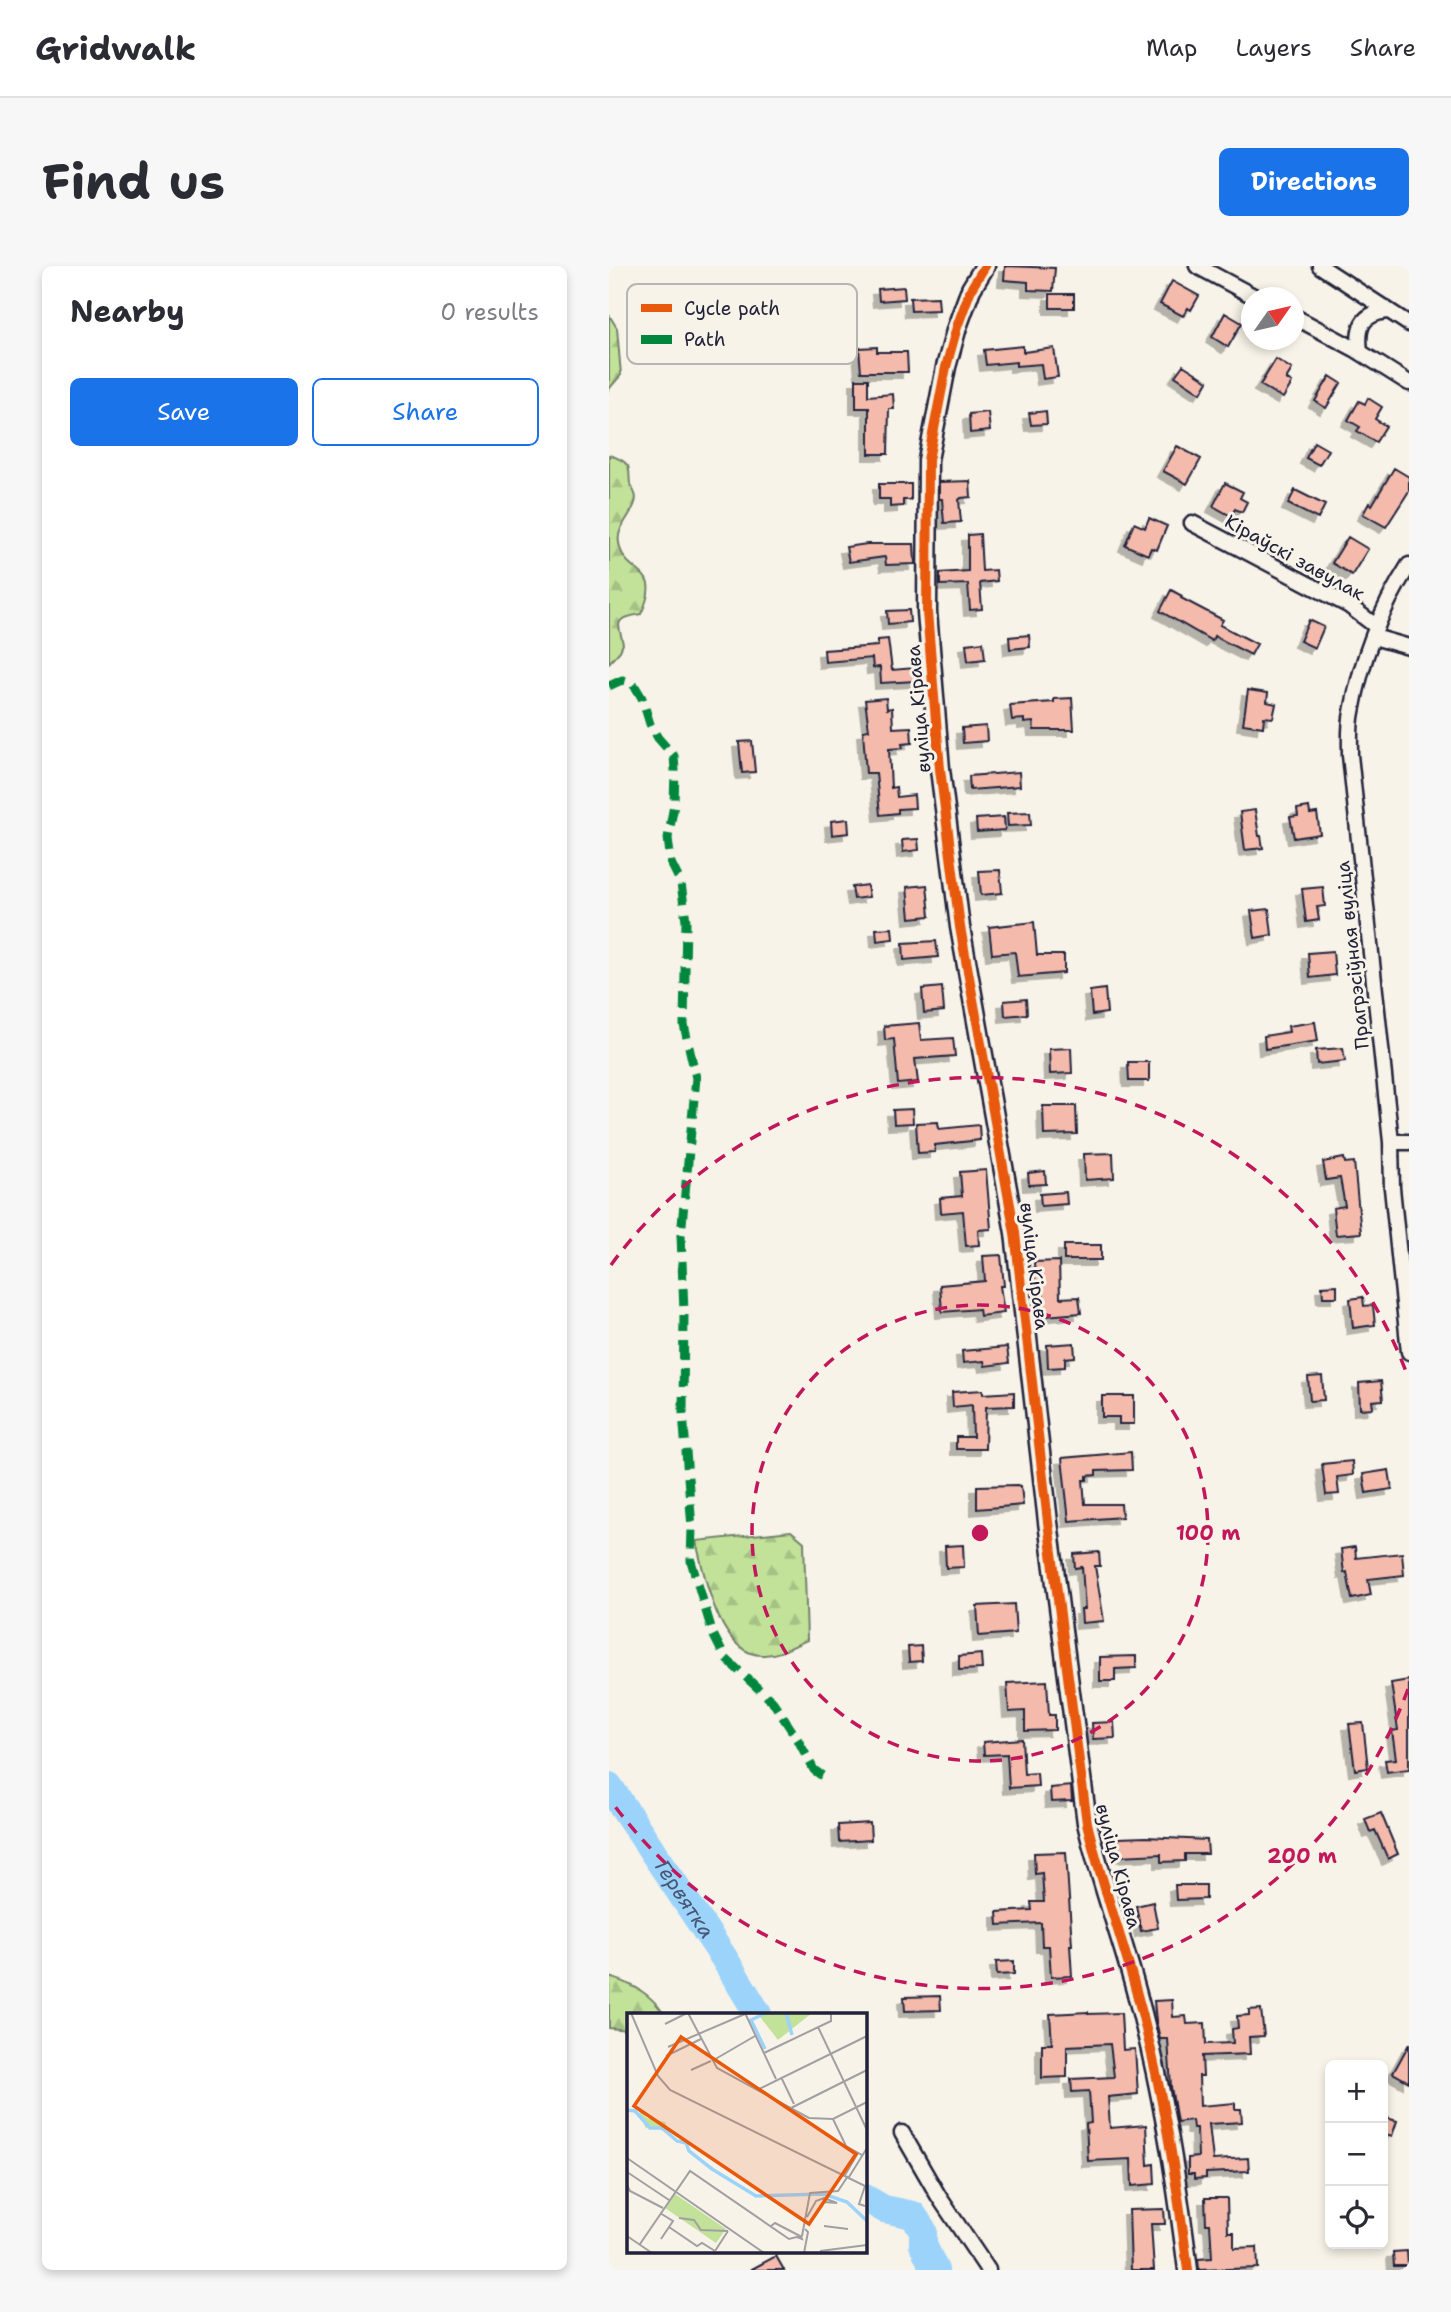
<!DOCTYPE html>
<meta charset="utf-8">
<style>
:root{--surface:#fff;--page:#f7f7f7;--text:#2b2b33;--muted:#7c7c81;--line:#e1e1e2;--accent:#1a73e8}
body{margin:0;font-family:"Shantell Sans",sans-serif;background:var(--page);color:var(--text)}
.controls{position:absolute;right:21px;bottom:21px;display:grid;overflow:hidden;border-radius:10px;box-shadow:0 4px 10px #0003}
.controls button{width:63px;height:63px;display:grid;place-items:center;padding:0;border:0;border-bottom:2px solid var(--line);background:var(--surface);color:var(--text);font:35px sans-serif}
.compass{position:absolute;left:632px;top:21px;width:63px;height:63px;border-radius:50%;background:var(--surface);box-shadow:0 4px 10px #0003;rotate:56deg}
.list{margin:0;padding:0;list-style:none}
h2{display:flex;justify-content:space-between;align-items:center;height:91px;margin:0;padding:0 28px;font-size:30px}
h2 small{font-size:23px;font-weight:400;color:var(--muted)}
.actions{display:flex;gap:14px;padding:21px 28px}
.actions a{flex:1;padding:16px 0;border:2px solid var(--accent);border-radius:10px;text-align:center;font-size:24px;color:var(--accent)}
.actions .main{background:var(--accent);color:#fff}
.icon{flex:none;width:38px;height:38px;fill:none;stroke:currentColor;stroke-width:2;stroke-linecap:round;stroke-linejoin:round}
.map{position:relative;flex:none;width:800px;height:2004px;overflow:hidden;border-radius:10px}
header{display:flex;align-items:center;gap:42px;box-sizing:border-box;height:98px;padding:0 35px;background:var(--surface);border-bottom:2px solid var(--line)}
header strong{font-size:33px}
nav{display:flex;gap:38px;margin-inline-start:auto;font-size:24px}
.intro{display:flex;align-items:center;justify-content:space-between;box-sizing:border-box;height:168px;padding:0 42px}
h1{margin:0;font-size:49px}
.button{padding:18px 32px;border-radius:10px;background:var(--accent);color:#fff;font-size:24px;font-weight:700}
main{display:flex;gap:42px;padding:0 42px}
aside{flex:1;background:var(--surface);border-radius:10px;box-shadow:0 4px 10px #0003}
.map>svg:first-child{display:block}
.forest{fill:url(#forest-firs);stroke:#72826a;stroke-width:2}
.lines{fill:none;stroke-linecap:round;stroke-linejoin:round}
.river{stroke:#9cd3fb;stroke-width:28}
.building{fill:#f4bbac;stroke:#22223b;stroke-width:2;filter:url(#shadow)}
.minor-casing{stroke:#22223b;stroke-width:19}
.tertiary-casing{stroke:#22223b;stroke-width:23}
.minor{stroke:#f7f3e8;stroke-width:14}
.tertiary{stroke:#f7f3e8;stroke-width:18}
.quiet{stroke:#00873e;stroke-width:9;stroke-dasharray:18 9;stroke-linecap:butt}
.cycleway-casing{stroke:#f7f3e8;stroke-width:15}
.cycleway{stroke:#e8590c;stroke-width:10}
.ring{fill:none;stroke:#c2185b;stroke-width:3.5;stroke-dasharray:12 9}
.labels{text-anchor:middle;stroke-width:6;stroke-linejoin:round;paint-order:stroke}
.street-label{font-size:19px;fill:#22223b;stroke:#f7f3e8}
.water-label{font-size:21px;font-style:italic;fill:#475775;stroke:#f7f3e8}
.inset-river{fill:none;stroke:#9cd3fb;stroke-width:3.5}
.inset-road{fill:none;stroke:#a29fa3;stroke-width:2}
.view{fill:#e8590c;fill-opacity:0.15;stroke:#e8590c;stroke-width:3.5}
.inset-edge{fill:none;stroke:#22223b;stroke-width:3.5}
.key{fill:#f7f3e8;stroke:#b7b4b4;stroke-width:2}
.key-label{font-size:19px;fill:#22223b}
.centre{fill:#c2185b;stroke:#f7f3e8;stroke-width:3.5}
.ring-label{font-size:21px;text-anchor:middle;font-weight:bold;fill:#c2185b;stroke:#f7f3e8;stroke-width:6;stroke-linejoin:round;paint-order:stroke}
</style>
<header>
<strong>Gridwalk</strong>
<nav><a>Map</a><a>Layers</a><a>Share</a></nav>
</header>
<div class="intro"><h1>Find us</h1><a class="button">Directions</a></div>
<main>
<aside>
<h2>Nearby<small>0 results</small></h2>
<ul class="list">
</ul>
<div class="actions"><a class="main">Save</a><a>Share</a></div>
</aside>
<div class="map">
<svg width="800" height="2004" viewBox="0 0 800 2004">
<defs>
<pattern id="forest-firs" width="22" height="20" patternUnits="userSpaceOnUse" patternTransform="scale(1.75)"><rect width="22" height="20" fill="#c2e199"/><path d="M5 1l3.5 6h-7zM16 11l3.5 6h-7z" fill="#a6c185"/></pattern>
<filter id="shadow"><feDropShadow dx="-6" dy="6" stdDeviation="0" flood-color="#0004"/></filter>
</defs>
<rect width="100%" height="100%" fill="#f7f3e8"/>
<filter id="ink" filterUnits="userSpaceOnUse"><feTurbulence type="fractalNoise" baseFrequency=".0143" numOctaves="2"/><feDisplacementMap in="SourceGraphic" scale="14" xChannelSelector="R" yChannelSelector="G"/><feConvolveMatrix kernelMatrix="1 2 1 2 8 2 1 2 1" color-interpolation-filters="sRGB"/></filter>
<g filter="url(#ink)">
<!-- forest -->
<path class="forest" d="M0 49 8 62 12 109 0 123Z
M0 189C7 191 15 194 19 200 21 205 20 212 21 217 23 224 29 228 26 237 22 250 7 262 10 277 15 312 56 298 32 348 4 353 9 355 14 378L11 385 0 397Z
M182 1265 195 1276 198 1374C184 1380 169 1390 153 1389 110 1389 95 1308 87 1275Z
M0 1711C24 1718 41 1727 55 1748H19V1764L0 1762Z"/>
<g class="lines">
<!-- river -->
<g class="river">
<path id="s1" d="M0 1520 115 1692 149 1748"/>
<path d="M256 1932 275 1943 304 1949 314 1964V1979L326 2004"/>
</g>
</g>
<!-- building -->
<path class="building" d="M396 0 446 2 444 25 419 24V16L395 14Z
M563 15 590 30 582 44 579 42 574 50 551 38Z
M295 21 296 33 270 35 269 23Z
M441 28H465V42H441Z
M329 31 330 44 302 45 301 32Z
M616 47 633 57 619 81 603 71Z
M414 80V86L445 82 449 111 434 113 432 98 407 100V96L377 99 375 84Z
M268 81V86H298L299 106H252L250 82Z
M667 93 683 103 677 113 683 117 674 132 651 119Z
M574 99 599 115 592 127 566 110Z
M721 110 732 117 717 142 706 135Z
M247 113H259V130L284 128 285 143H280L279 188H260V142H247Z
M759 132 773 141 766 153 777 160 767 176 748 165 751 161 739 154 750 135 756 138Z
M437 145 438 158 422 159 420 147Z
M379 146 381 165 361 167 360 148Z
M705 176 719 184 710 199 697 192Z
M568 180 592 193 578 218 554 205Z
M785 202 800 211V225L777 261 754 248 760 237 763 239Z
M361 215 362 231 352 232 350 234 352 256 335 257 333 233H330V216Z
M616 217 634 226 631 232 638 236 633 246 626 243 622 250 604 240Z
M270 218H302V234H294V240L281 241V233H270Z
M686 224 716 239 709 253 679 238Z
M540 252 558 260 548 284 542 282 539 289 516 279 525 257 536 262Z
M371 268 373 305 387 304 388 315 371 317 373 343 361 344 359 318 331 319V307L359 305V269Z
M739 271 759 283 743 309 723 297Z
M258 278H305L306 298 277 299 276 291 240 296 237 281Z
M562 324 573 330 572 332 614 354 611 359 648 378 642 389 605 370 603 375 551 345Z
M300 344 301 356 279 358 278 345Z
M700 354 715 361 706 382 691 375Z
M420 369 421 381 401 383 400 371Z
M279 373 283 404 306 402 307 415 272 417 271 401 264 402 263 392 216 396 215 384 269 380V374Z
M374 376 376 393 359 395 357 378Z
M639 424 659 427 658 436 667 438 664 452 655 451 654 461 634 458Z
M277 432 278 443 283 442 284 462 302 461 303 477 293 478 294 482 280 483 282 522 287 521 288 531 305 529 306 542 289 543V547L271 549 267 507H257L254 465 260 464 256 434Z
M463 432 465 464H425L424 456 415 457V453L403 454 401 439 445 436V433Z
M377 460 378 475 354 477 353 462Z
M143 475 146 506 133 507 130 476Z
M410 506 411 520 361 524 360 510Z
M700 541 701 548 708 547 711 568 685 572 681 551 689 550 688 543Z
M646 544 650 570H652L654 582 636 584 631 546Z
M421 546 422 559 399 560 398 547Z
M395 551 396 564 368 566 367 553Z
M239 553 240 567 223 569 222 555Z
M309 573 310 584 294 586 293 574Z
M391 604 393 627 372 629 370 605Z
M258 619 260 631 245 633 243 621Z
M318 619 321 650 301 652 298 621Z
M714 621 716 640 708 641 710 654 697 656 693 623Z
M660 643 663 669 646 672 642 645Z
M425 656 428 689H455V707L409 711 406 686 383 688 380 661Z
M283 662 284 673 268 675 267 663Z
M327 675 329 691 295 694 294 677Z
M724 685 726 709 701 712 699 687Z
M333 721 335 745 315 747 313 723Z
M496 723 498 747 483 749 481 725Z
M417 733 418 748 396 750 395 735Z
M706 756 709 775 656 783 655 770 680 766 679 760Z
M310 757 312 774 344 772 346 790 306 793 309 816 289 818 285 773 276 774 275 760Z
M462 782 463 807 441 808 440 783Z
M734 782 736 795 708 798 707 784Z
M519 796H540V815H520Z
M434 840H467L468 868 435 869Z
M303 843 304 857 285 858 284 844Z
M329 856 330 863 370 859 371 874 326 879V886L309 887 307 857Z
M504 887 505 912 476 914 475 888Z
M735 892 736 897 745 896 752 967 727 969 724 942 736 940 731 912 717 914 714 896Z
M377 904 382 963 369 964 370 979 357 980 354 945 332 947 331 932 353 930 351 906Z
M436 905 437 918 420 919 419 907Z
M457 926 458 938 432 940 431 928Z
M455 979H492V994H455Z
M392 989 395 1020H391L395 1047 371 1050 370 1043 333 1046 331 1019 376 1015 374 990Z
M450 995 451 1032 470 1031 472 1047 436 1050 433 1014 426 1015 425 996Z
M728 1019V1031H714L713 1020Z
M754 1031 755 1040 764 1039 766 1059 744 1062 741 1033Z
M465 1077 466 1091 456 1092V1101L439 1102 438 1079Z
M398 1081 400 1097 376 1100 375 1095 354 1097 353 1085Z
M713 1110 715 1134 701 1135 699 1111Z
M772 1115 774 1134 763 1135 764 1142 751 1143 750 1117Z
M374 1124V1128L405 1126V1140L377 1141 376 1183H347V1171H364L363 1139 344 1141 343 1126Z
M493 1130H525V1158H510V1151H493Z
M522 1186 523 1204 487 1205V1209L478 1210V1214H474L476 1238H512L513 1251 460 1255 453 1192Z
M743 1195 744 1209 728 1211 730 1228 717 1229 713 1198Z
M780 1204 783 1223 757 1227 754 1208Z
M409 1219 412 1220 414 1239 368 1243V1220Z
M354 1279 355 1301 337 1302 336 1280Z
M746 1281 747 1292 793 1287 795 1309 759 1313 762 1329 743 1333 738 1306 735 1307 732 1283Z
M490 1286 491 1300H486L495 1355 473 1357 472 1343H476L473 1301 466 1302 465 1288Z
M405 1338 407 1367 370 1370 368 1340Z
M312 1380 313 1395 300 1396 299 1381Z
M372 1388 373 1403 350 1404V1390Z
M527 1390V1402L506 1403V1415H491V1391Z
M800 1414V1503L778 1506 776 1494 787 1493 783 1465 789 1464 782 1417Z
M438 1415 440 1449H446V1464L416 1465V1445L400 1446 398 1417Z
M505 1456 506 1472 484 1473 483 1457Z
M754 1457 759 1502 746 1504 740 1458Z
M413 1473 415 1508 428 1507 429 1520 400 1522 398 1488 375 1489 374 1476Z
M462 1520 463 1535 442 1536 441 1522Z
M772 1547 789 1588 779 1593 766 1564 761 1566 756 1553Z
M261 1557 262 1574 230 1576 229 1559Z
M537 1571 598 1574 599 1588H576V1595L552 1596V1588L510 1590 509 1572Z
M457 1586 463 1679H461L463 1710 442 1711 440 1680H433L432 1657 389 1659 388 1646 423 1644 422 1636H435L433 1607 426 1608 425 1587Z
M566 1619H597V1633L567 1634Z
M544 1636 549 1662 532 1665 527 1640Z
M405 1695V1708L388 1709 387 1696Z
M331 1730 332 1744 296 1745 295 1731Z
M563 1734 564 1751 577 1750 578 1758 596 1757 597 1778 624 1777 623 1763 629 1762 628 1750 640 1749V1744L652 1743 655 1770 640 1771 641 1788 593 1790 594 1810H590L591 1840 626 1837V1843H632L633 1856 600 1858 604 1894 639 1892 640 1905 597 1907V1912L585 1913V1908H579V1892L589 1891 588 1862H584L583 1854 568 1856 562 1821 559 1773H551L547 1755 545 1735Z
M479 1746V1748L512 1747 514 1784 526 1783 529 1828 499 1831 501 1862 537 1859 539 1899 545 1898 546 1918 523 1920 522 1893 479 1895 477 1858 482 1857 480 1825 463 1826 462 1813 505 1811 501 1778 458 1780V1811L433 1812V1778H443L441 1748Z
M800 1778V1816L784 1807Z
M774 1851 788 1855 783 1870 774 1867Z
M596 1932H618L619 1966H625V1982L648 1981 649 2002 590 2004 589 1993 603 1992 601 1958H597Z
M555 1943 556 1958H542L545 2004H522L520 1944Z
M798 1985 799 2000H785L784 1986Z
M167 1990 175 2004H141Z"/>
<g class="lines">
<defs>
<path id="minor" d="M588 0 648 32
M711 0 800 58
M684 50 746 83 800 117
M751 86C748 62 752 48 778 45
M583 257 739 339 768 361
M800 299C772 343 752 394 743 446 740 460 741 475 741 489L782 876 783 922 800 1086
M765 371 800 381
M782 876H800
M293 1867 330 1931 379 2004"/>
<path id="tertiary" d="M376 0 362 23 348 61 337 101 319 194 318 346 331 503 351 661 406 967 439 1256 478 1557C491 1613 511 1666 526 1721 552 1814 567 1909 579 2004"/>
</defs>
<!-- minor casing -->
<use href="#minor" class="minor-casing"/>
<!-- tertiary casing -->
<use href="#tertiary" class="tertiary-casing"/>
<!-- minor -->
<use href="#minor" class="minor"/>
<!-- tertiary -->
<use href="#tertiary" class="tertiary"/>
<!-- quiet -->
<path class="quiet" d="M0 420 13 414 22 416 27 422 33 432 41 458 49 472 65 490 66 504 65 539 59 572 62 597 72 617 77 655 75 759 87 812 72 969 75 1046 74 1147 83 1262 82 1295 104 1368 116 1392 164 1436 189 1474 205 1504 215 1511"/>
<defs>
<path id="cycleway" d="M376 0 362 23 348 61 337 101 319 194 318 346 331 503 351 661 406 967 439 1256 478 1557C491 1613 511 1666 526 1721 552 1814 567 1909 579 2004"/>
</defs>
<!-- cycleway casing -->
<use href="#cycleway" class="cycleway-casing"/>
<!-- cycleway -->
<use href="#cycleway" class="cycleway"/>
</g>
</g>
<!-- distance rings -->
<g class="ring">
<circle cx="371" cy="1267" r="228"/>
<path d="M799 1423A456 456 0 0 1 2 1535M2 999A456 456 0 0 1 799 1111"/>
</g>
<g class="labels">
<!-- street labels -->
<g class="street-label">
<text transform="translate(686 291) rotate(29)" y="7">Кіраўскі завулак</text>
<text transform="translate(309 443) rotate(-95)" y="7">вуліца Кірава</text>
<text transform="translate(743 689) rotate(-96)" y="7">Прагрэсіўная вуліца</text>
<text transform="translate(426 1000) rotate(83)" y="7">вуліца Кірава</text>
<text transform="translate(510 1600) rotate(75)" y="7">вуліца Кірава</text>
</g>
<!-- water labels -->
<g class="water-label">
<text dy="7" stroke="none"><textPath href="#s1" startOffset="136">Гервятка</textPath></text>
</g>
</g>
<!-- overview -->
<g transform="translate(18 1747)">
<rect width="240" height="240" fill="#f7f3e8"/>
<path d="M11 96 20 105 38 109 42 120 21 112 19 116Z" fill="#c2e199"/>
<path d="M130 0H185L151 27Z" fill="#c2e199"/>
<path d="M48 181 99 216 89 230 38 195Z" fill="#c2e199"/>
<path class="inset-river" d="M159 0 165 22M138 36 124 7 139 0M0 97 8 98 23 115H35L50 128 59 130 62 138 85 156 129 183 197 181 220 189 240 208"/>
<path class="inset-road" d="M4 0 31 63 43 77 240 174M61 0 90 55 182 105 206 106 240 89M118 0 149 66M38 11 60 0M191 14 240 117M41 34 118 1M137 40 204 8V0M39 43 74 26M85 48 128 23M64 57 84 48M154 64 167 91M130 77 240 23M164 95 240 57M206 106 219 133 235 142M0 145 137 240M0 159 42 187M218 162 231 140M222 164 240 135M0 172 3 178 36 195M238 173 232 191 238 193M33 200 46 208 34 226M180 204 189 188 197 185 210 190 197 189V185M52 205 67 207 74 217 101 218M144 213 148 210 173 223M197 213 221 216M42 214 70 233 75 230 88 238M0 223 25 240M175 223 183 180 211 178 221 163M13 231 63 158 162 226 174 223 175 226 170 224M88 238 101 218M193 238 240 232M177 240 181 219 178 216"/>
<path class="view" d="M54 24 229 141 182 211 7 93Z"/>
<rect width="240" height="240" class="inset-edge"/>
</g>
<!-- legend -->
<rect x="18" y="18" width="230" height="80" rx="10" class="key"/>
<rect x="32" y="38" width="31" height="8" fill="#e8590c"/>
<rect x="32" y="69" width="31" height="9" fill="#00873e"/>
<g class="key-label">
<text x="75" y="49">Cycle path</text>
<text x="75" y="80">Path</text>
</g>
<circle cx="371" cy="1267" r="10" class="centre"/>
<g class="ring-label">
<text x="599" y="1274">100 m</text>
<text x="693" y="1597">200 m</text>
</g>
</svg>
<div class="controls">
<button>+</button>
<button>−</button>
<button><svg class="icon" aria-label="locate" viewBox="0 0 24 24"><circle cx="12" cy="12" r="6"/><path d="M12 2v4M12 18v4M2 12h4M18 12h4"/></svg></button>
</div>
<svg class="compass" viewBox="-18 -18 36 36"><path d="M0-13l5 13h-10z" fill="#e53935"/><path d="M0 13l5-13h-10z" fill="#7c7c81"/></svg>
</div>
</main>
